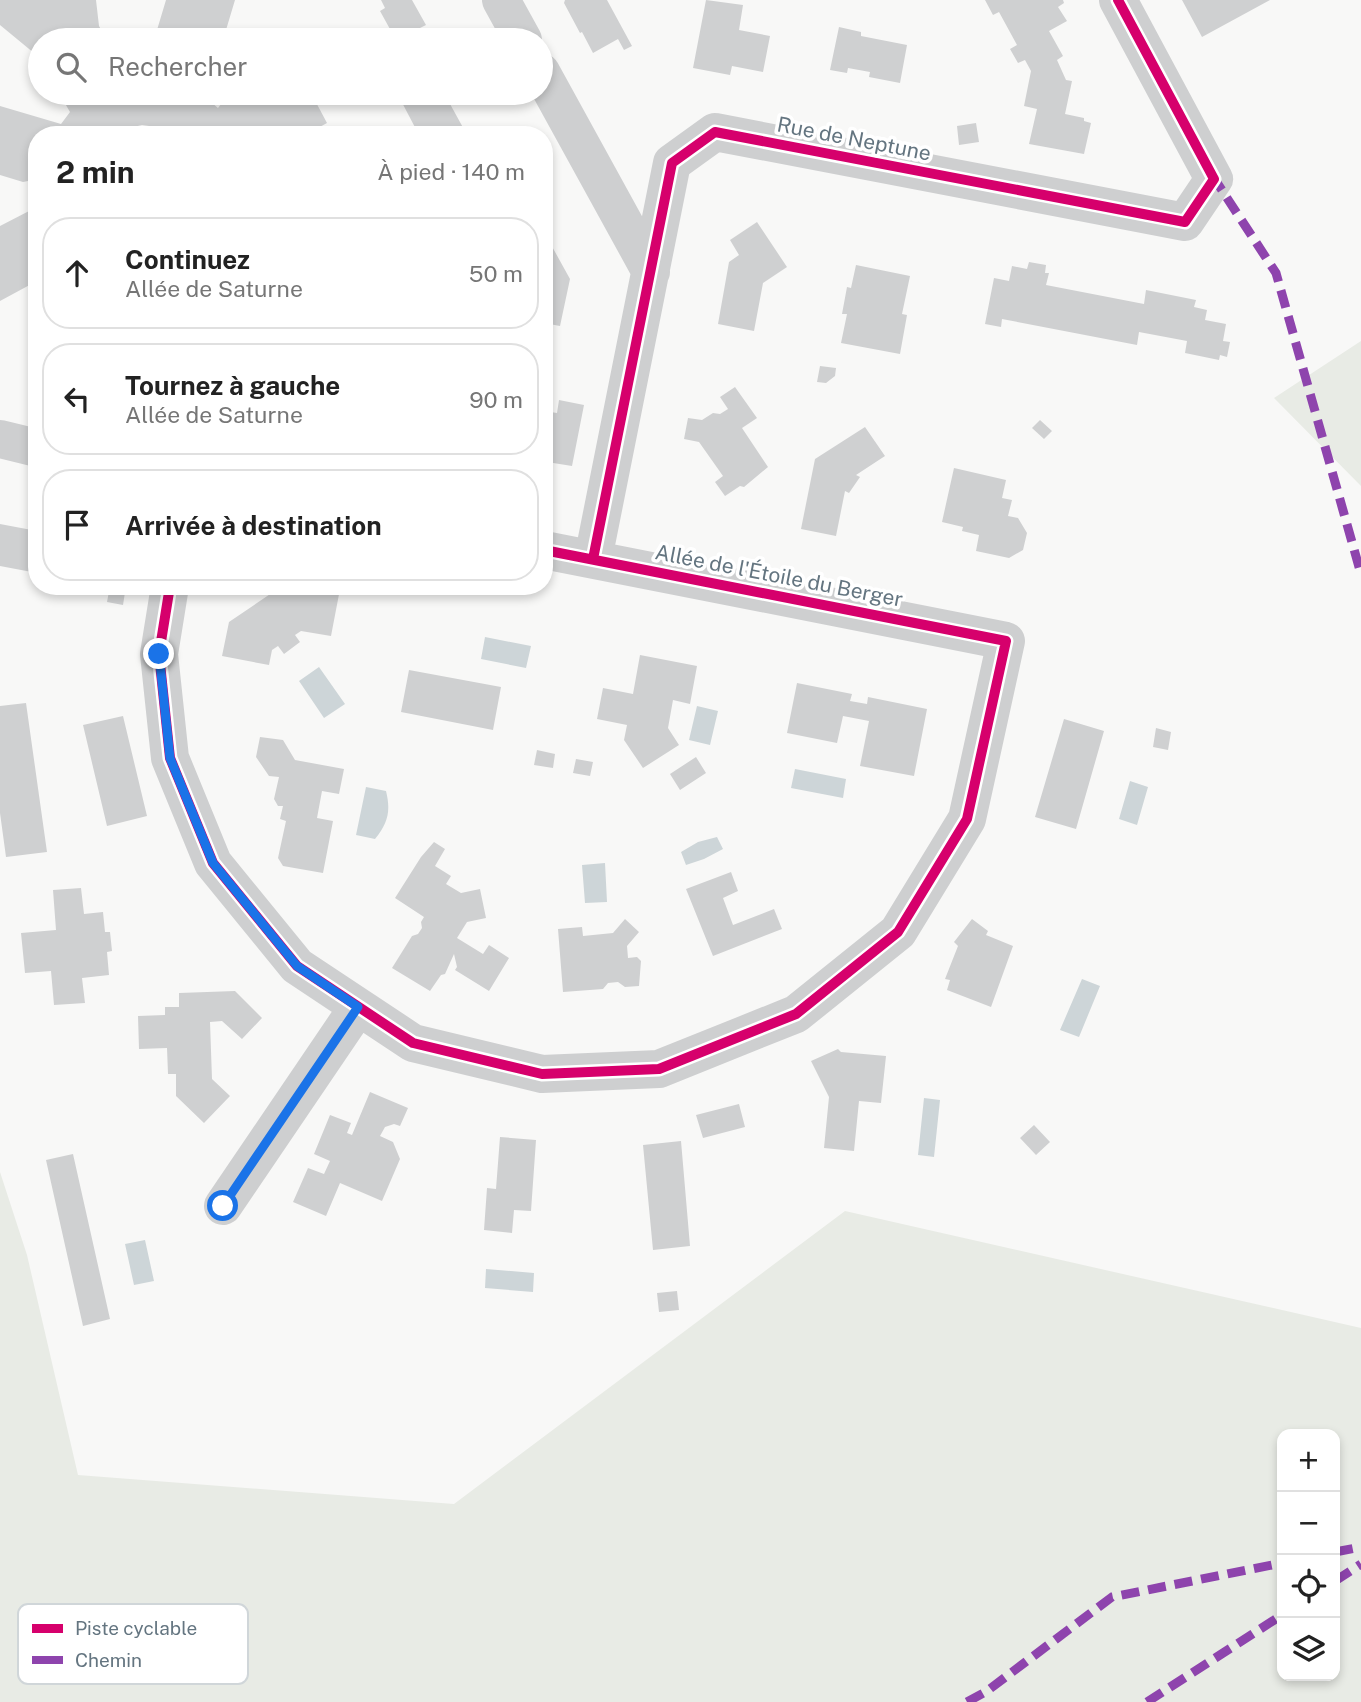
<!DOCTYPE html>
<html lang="fr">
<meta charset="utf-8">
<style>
:root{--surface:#fff;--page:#f2f2f2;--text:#222;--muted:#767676;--line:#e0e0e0}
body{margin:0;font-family:"Public Sans",sans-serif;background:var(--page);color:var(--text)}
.controls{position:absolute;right:21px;bottom:21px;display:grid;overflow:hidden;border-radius:14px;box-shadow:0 4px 10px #0003}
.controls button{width:63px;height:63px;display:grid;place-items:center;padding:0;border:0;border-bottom:2px solid var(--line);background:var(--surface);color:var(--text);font:35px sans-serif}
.stop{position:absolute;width:21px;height:21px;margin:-16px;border:5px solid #1a73e8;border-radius:50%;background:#fff}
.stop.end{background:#1a73e8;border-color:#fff;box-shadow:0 2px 7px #0008}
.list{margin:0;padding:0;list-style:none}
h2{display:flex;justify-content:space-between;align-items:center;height:91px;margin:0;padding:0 28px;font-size:30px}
h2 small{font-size:23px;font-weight:400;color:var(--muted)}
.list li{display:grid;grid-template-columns:46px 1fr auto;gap:21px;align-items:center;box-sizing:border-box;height:112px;margin:0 14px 14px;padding:0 14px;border:2px solid var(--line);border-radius:28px}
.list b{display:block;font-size:26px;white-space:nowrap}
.list p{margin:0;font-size:23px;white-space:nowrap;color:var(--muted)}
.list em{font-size:23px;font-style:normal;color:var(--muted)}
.icon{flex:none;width:38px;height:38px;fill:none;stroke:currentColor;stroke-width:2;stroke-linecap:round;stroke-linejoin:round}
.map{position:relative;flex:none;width:1361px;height:1702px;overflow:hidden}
.search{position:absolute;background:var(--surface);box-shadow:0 4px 10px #0003;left:28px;top:28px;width:525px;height:77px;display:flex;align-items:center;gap:18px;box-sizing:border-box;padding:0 24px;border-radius:38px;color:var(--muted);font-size:26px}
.panel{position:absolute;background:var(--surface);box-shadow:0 4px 10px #0003;left:28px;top:126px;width:525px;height:469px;border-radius:28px}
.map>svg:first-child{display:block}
.green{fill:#e8ebe5;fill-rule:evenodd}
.water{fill:#cdd5d8}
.building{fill:#cfd0d1}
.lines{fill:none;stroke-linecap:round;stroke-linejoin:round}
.minor{stroke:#cecfd0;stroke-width:38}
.quiet{stroke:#8e44ad;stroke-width:9;stroke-dasharray:18 9;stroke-linecap:butt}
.cycleway-casing{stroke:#fff;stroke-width:15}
.cycleway{stroke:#d6006c;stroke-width:10}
.route{stroke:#1a73e8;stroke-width:9}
.labels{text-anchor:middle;stroke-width:7;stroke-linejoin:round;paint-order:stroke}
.street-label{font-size:21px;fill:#647580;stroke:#fff}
.key{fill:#fff;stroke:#d0d6d9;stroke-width:2}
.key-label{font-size:19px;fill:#647580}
</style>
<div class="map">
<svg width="1361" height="1702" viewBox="0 0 1361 1702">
<rect width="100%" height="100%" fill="#f8f8f7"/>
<!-- green -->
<path class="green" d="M1361 341V486L1274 398Z
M0 1172 27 1255 78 1475 454 1504 845 1211 1361 1328V1702H0ZM1282 1434H1335V1676H1282Z"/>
<!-- water -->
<path class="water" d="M485 637 531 646 526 668 481 659Z
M319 667 345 704 324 718 299 681Z
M697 706 718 711 710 745 689 740Z
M795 769 846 779 843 798 791 788Z
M1130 781 1148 787 1137 825 1119 819Z
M366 787 386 791C391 811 388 823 375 839L356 835Z
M717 837 723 849 704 859 686 865 681 852 698 842Z
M605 863 607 902 585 903 582 865Z
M1082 979 1100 986 1079 1037 1060 1030Z
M924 1098 940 1100 934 1157 918 1155Z
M145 1240 154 1281 134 1285 125 1244Z
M486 1269 534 1273 533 1292 485 1288Z"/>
<!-- building -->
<path class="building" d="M0 0H96L99 26 107 40H40V58L0 25Z
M166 0H235L223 40H154Z
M381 0H412L426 25 396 40 380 11 385 8Z
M565 0H607L632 46 624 50 618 39 593 53 582 32 580 33 564 3Z
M706 0 743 5 739 30 770 36 763 72 732 66 730 75 693 68Z
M985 0H1063L1064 3 1058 7 1067 21 1049 31 1063 56 1057 60 1066 80 1072 81 1065 114 1084 118V121L1091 123 1084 154 1029 144 1037 109 1024 106 1031 71 1025 60 1018 63 1010 49 1017 45 999 12 993 15Z
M1182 0H1270L1202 37Z
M839 27 861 32V36L907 45 900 83 869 77 870 72 848 68 847 73 830 70Z
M59 93H209L206 98 218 108 225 99 232 101 247 93H311L327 123 305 135H177L156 127 142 125 125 129 115 135H37V187L31 188 28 181 23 182 0 175V106L61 124 70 112Z
M397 93H444L466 133 419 135Z
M976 123 979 142 959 145 957 126Z
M33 203H37V281L0 301V226L31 210Z
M757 222 787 267 763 283 754 331 718 324 729 262 739 255 730 240Z
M544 232 570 279 560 326 544 323Z
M1029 262 1046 265 1045 273H1049L1046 285 1144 304 1146 290 1196 300 1194 307 1207 310 1205 320 1226 324 1223 341 1230 342 1227 357 1220 355 1219 360 1185 353 1187 341 1139 332 1137 345 1002 319 1001 327 985 324 994 278 1009 281 1012 266 1027 269Z
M856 265 910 276 902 314 907 315 900 354 841 343 847 314H842L847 287 851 288Z
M820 366 836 368 835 376 826 383 817 382Z
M735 387 757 418 742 428 768 467 744 487 740 486 725 496 715 482 723 476 699 442 684 439 688 418 702 420 713 413 720 414 728 409 720 397Z
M559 400 584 405 572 466 547 462 549 453 544 452V411L557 413Z
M1040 420 1052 431 1044 439 1032 428Z
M865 427 885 456 856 475 860 477 849 493 845 491 836 536 801 529 815 459Z
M954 468 1006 480 1002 498 1012 500 1008 516 1018 518 1027 533 1023 550 1009 558 976 551 979 535 962 531 963 527 942 522Z
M0 524 37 531V573L0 566Z
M110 586H126L123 605 107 602Z
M282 586H325L340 589 331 636 301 631 295 635 300 642 284 654 278 646 272 650 269 665 222 656 229 622Z
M640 655 697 666 690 704 673 700 668 728 679 745 643 768 624 740 627 725 597 719 603 688 633 694Z
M409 670 501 687 493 730 401 712Z
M797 683 852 694 850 701 867 704 868 697 927 709 914 776 860 766 869 721 843 716 837 743 787 733Z
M26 703 47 852 6 857 0 813V706Z
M123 716 147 816 107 826 83 725Z
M1064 719 1104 731 1076 829 1035 817Z
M1156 728 1171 732 1168 750 1153 747Z
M260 737 283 740 295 760 344 769 339 794 322 791 317 818 333 821 323 873 283 866 278 858 286 821 280 819 283 806H278L274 799 279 777 269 776 256 757Z
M537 750 555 754 553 768 534 765Z
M696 757 706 773 680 790 670 774Z
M576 759 593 762 590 776 573 773Z
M434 842 445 849 435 866 451 876 446 884 461 893 480 889 486 918 467 922 457 938 483 954 489 945 509 958 489 991 455 970 457 967 454 954 445 974 441 975 430 991 392 968 412 936 418 934 422 928 421 922 424 917 395 898 421 857Z
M731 872 738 891 723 898 733 925 774 909 782 929 713 956 686 889Z
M81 888 84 914 103 912 105 932H110L112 951 107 952 109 975 82 978 85 1003 54 1005 51 971 25 973 21 933 56 930 53 890Z
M625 919 639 932 627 946 628 958 637 957 641 961 639 986 625 987 618 982 608 983 603 989 563 992 558 929 582 927 583 936 613 933Z
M972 919 988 931 986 935 1013 946 991 1007 947 990 950 980 945 979 958 946 954 942Z
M235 991 262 1018 242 1039 222 1021 210 1022 212 1079 230 1096 204 1123 176 1096V1074H168L167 1048 139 1049 138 1016 165 1015V1007H179V993Z
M838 1049 841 1052 886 1056 881 1103 859 1101 854 1151 824 1148 829 1097 811 1061Z
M370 1092 408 1108 400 1126 394 1124 385 1127 380 1136 393 1142 400 1159 382 1201 340 1183 326 1216 293 1202 308 1168 324 1174 330 1161 314 1154 330 1115 351 1123 347 1133 352 1135Z
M739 1104 745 1127 703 1138 696 1115Z
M1034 1125 1050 1142 1036 1155 1020 1138Z
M500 1137 536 1140 531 1211 514 1210 512 1233 484 1230 487 1188 496 1189Z
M681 1141 690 1246 653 1250 643 1145Z
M73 1154 110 1319 83 1326 46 1160Z
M677 1291 679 1310 659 1312 657 1293Z"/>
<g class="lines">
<!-- minor -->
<path class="minor" d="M501 0 523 40
M541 72 651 272
M0 439 37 448
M593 559 672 163 715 132 1185 222 1214 179 1118 0
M170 586 159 654 170 758 213 863 297 966 413 1043 542 1074 659 1069 796 1014 898 932 967 819 1006 641 544 550
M223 1206 358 1007"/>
<!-- quiet -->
<path class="quiet" d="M1212 175 1276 273 1361 574
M1335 1552 1361 1547
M1335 1581 1361 1564
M967 1702 987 1691 1112 1597 1282 1563
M1147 1702 1282 1615"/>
<defs>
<path id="cycleway" d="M593 559 672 163 715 132 1185 222 1214 179 1118 0
M170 586 159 654 170 758 213 863 297 966 413 1043 542 1074 659 1069 796 1014 898 932 967 819 1006 641 544 550"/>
</defs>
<!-- cycleway casing -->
<use href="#cycleway" class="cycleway-casing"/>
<!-- cycleway -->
<use href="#cycleway" class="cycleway"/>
</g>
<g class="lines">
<!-- route -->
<path class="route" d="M159 654 170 758 213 863 297 966 358 1007 223 1206"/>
</g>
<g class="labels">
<!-- street labels -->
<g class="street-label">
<text transform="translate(854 139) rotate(11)" y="7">Rue de Neptune</text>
<text transform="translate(779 576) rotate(11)" y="7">Allée de l'Étoile du Berger</text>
</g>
</g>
<!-- legend -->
<rect x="18" y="1604" width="230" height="80" rx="10" class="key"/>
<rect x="32" y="1624" width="31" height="9" fill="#d6006c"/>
<rect x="32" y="1656" width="31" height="8" fill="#8e44ad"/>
<g class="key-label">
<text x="75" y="1635">Piste cyclable</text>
<text x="75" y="1667">Chemin</text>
</g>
</svg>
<div class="controls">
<button>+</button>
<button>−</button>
<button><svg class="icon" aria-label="locate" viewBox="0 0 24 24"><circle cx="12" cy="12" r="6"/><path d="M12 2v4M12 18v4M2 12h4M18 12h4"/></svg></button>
<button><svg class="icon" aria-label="layers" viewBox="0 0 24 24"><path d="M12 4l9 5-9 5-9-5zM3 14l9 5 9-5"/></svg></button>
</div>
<div class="stop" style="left:223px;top:1206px"></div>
<div class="stop end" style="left:159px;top:654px"></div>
<div class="search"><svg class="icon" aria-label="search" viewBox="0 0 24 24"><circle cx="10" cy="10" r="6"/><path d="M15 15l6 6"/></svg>Rechercher</div>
<section class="panel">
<h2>2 min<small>À pied · 140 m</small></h2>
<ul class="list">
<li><svg class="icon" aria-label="ahead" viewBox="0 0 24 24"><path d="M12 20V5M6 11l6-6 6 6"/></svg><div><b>Continuez</b><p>Allée de Saturne</p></div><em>50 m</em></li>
<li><svg class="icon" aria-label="left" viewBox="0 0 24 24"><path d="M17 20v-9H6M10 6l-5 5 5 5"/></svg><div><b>Tournez à gauche</b><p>Allée de Saturne</p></div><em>90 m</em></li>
<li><svg class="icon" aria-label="arrive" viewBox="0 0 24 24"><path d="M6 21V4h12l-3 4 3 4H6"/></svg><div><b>Arrivée à destination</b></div></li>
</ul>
</section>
</div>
